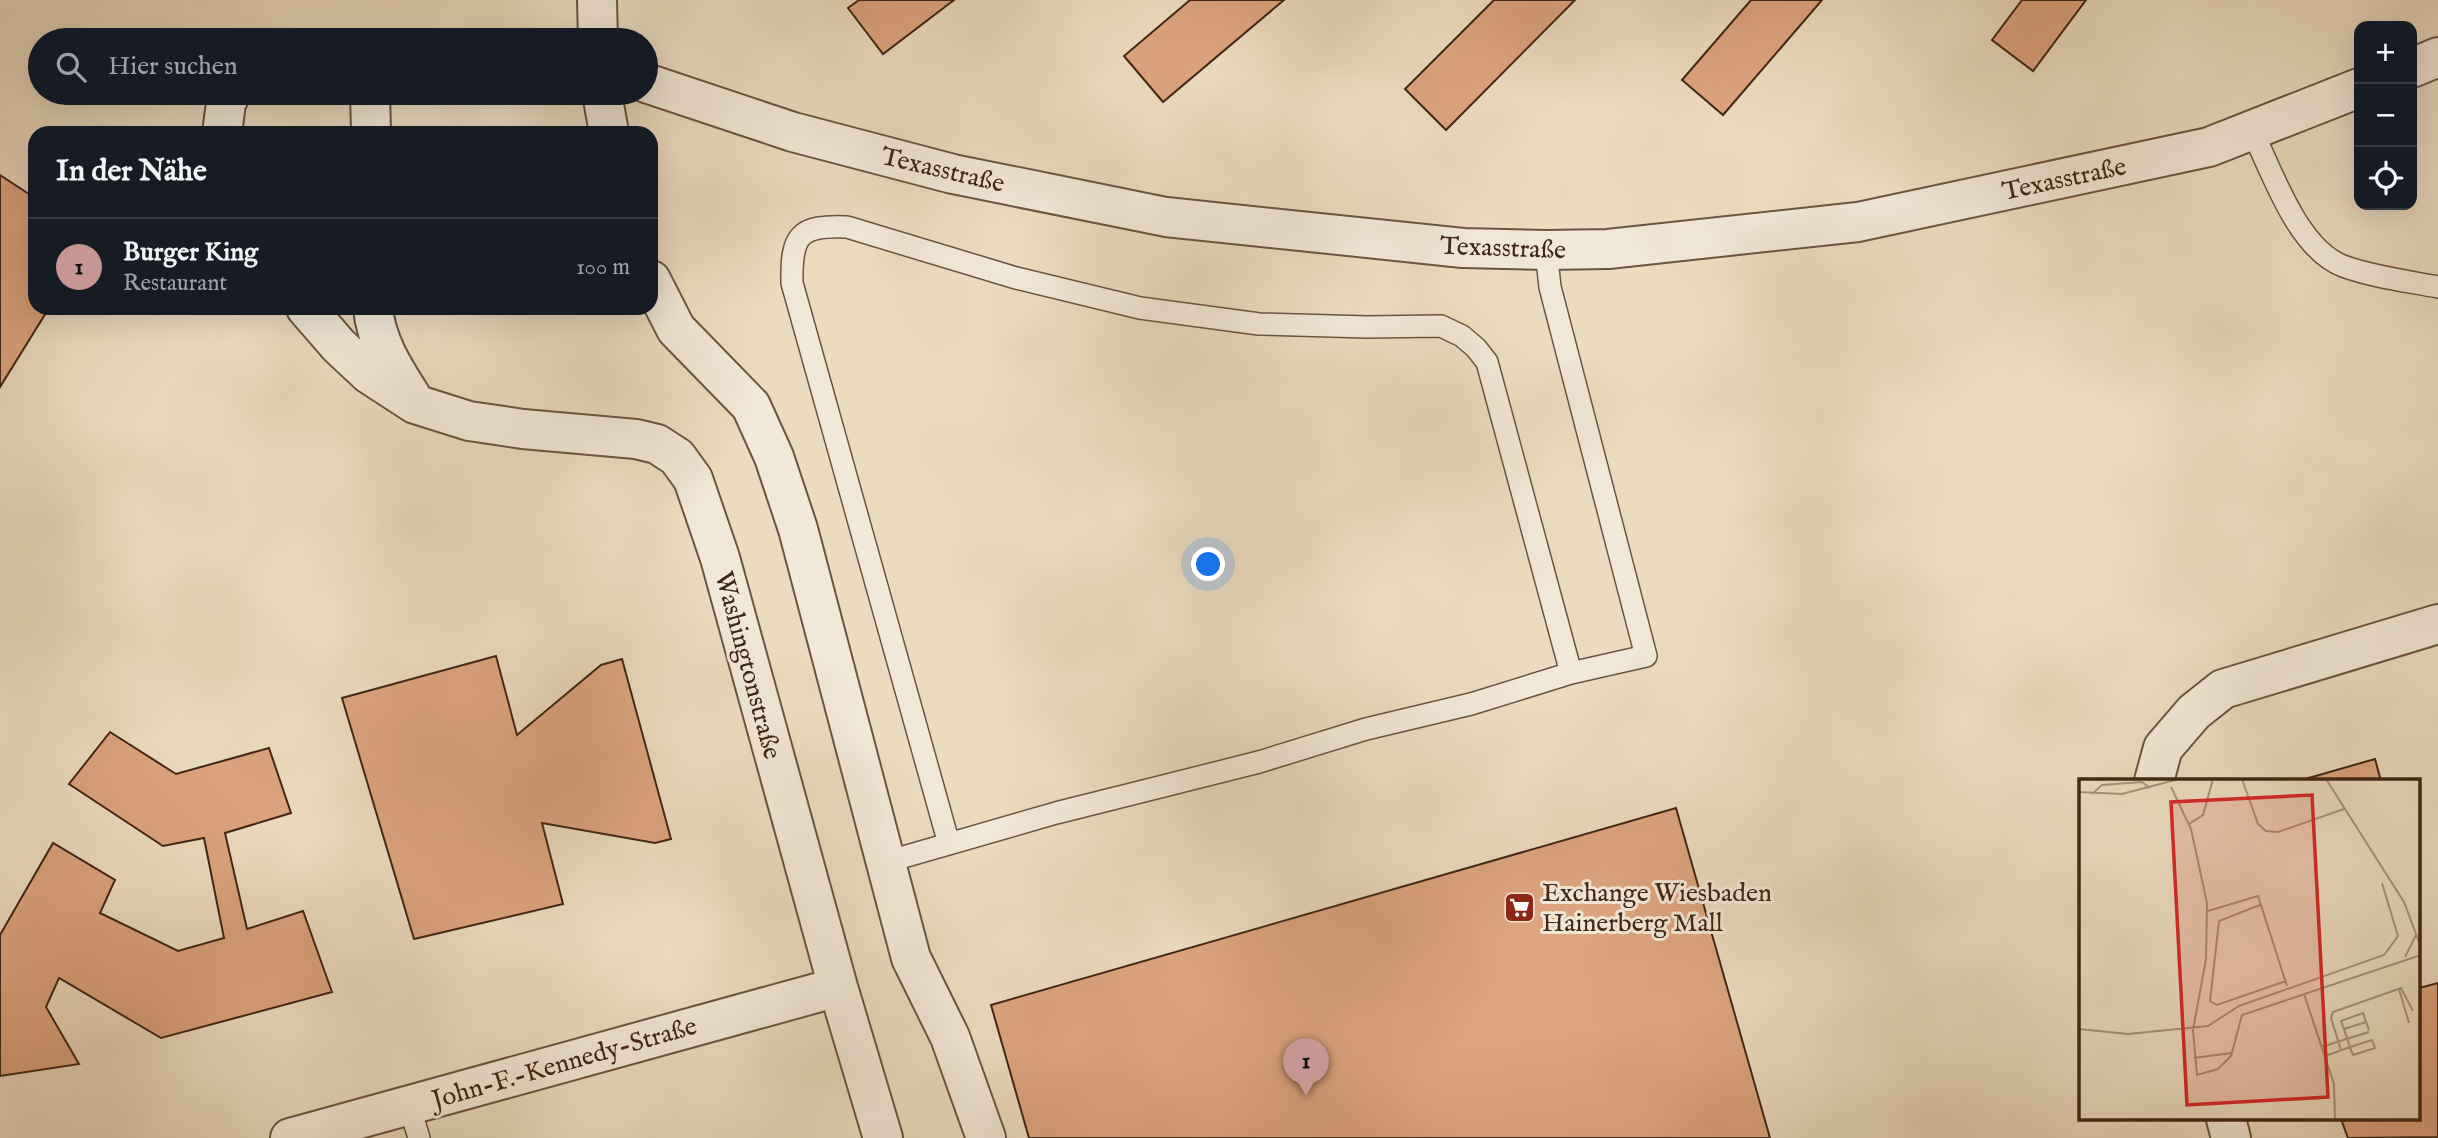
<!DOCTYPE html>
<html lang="de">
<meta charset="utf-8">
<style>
:root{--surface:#171b24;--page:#20242c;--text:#f1f3f6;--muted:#9ea1a6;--line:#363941;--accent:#c59692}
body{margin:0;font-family:"IM FELL English",serif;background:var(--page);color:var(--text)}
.controls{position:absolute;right:21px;top:21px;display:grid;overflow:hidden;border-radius:14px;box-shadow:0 7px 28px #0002}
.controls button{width:63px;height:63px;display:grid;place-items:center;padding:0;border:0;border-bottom:2px solid var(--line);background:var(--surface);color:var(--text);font:35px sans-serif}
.you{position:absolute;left:1209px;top:565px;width:24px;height:24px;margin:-18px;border:5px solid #fff;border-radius:50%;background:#1a73e8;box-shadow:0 0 0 10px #1a73e833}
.badge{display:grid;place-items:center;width:46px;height:46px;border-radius:50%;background:var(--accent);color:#111;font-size:23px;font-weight:700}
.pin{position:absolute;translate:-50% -58px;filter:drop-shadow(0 2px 4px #0008)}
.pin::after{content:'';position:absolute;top:37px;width:24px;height:21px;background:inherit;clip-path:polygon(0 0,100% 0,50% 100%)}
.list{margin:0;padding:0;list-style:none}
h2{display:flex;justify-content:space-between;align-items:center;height:91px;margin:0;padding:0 28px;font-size:30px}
h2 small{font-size:23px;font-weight:400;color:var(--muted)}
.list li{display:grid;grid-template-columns:46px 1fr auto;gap:21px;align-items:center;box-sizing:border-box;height:98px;padding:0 28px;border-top:2px solid var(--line)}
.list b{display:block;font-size:26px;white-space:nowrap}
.list p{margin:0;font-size:23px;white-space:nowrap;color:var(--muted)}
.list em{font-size:23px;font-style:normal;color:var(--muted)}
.icon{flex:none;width:38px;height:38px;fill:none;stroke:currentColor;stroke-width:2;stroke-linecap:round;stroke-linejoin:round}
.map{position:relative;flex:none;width:2438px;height:1138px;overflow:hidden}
.search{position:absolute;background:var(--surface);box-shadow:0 7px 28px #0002;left:28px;top:28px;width:630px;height:77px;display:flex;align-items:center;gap:18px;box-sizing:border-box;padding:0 24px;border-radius:38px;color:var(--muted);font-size:26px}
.panel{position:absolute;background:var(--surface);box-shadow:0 7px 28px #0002;left:28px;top:126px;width:630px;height:189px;border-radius:21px}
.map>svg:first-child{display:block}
.building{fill:#dda47f;stroke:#402616;stroke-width:2}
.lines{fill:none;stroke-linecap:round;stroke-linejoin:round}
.service-casing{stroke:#6b5441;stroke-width:24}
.minor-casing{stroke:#6b5441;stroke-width:42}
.service{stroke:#f2e8d7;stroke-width:21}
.minor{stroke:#f2e8d7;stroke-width:38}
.labels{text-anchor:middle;stroke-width:6;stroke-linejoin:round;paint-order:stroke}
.street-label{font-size:26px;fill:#402616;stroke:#f2e8d7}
.poi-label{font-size:26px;fill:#402616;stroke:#f2e8d7;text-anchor:start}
.inset-road{fill:none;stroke:#a7937d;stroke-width:2}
.view{fill:#d62828;fill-opacity:0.15;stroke:#d62828;stroke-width:3.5}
.inset-edge{fill:none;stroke:#402616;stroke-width:3.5}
</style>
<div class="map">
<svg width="2438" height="1138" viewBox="0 0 2438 1138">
<rect width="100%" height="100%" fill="#ebdcc1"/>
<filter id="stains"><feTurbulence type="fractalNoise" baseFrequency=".00286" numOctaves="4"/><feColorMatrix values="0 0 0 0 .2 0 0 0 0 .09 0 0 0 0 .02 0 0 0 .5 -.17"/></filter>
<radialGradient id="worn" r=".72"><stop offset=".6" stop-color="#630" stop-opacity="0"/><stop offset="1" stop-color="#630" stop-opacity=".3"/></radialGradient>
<!-- building -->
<path class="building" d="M859 0H954L883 54 848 8Z
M1190 0H1284L1163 102 1124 56Z
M1494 0H1575L1446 130 1405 89Z
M1751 0H1822L1723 115 1682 80Z
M2022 0H2086L2033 71 1992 40Z
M0 175 35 198V308H49L0 387Z
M496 656 517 735 601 665 622 659 671 839 655 843 542 823 563 904 414 939 342 698Z
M110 732 176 774 269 748 291 813 225 833 247 929 303 911 332 992 161 1038 59 978 46 1007 79 1064 0 1076V935L53 843 115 880 100 913 178 951 224 938 204 838 163 846 69 784Z
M2375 759 2381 781H2298Z
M1676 808 1770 1138H1029L991 1005Z
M2438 983V1137L2348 1138 2341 1119H2419V988Z"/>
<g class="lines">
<defs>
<path id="service" d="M2252 131C2273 173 2297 248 2343 266 2373 277 2407 281 2438 287
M949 844 792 283C791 235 799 225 847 227L1016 278 1140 308 1259 324 1367 327 1441 326 1462 336 1476 348 1487 362 1571 673
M886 862 1056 813 1259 762 1366 729 1471 704 1571 673 1646 656 1550 287 1546 250
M409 1105 419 1138"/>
<path id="minor" d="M597 0 598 40
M2412 68 2438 57
M646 83 793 132 953 174 1166 217 1463 248 1546 250 1608 249 1858 222 2209 147 2359 88
M370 93 371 133
M602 93 609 133
M222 133 226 103 231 93
M651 280 676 329 751 406 774 457 798 529 911 958 950 1037 986 1138
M306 308 339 346 369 374 415 404 469 421 523 429 636 439 657 444 677 457 693 479 720 558 838 987 883 1138
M373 308C376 341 393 368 411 396
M2154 781 2163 748 2194 712 2223 689 2438 624
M2226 1119 2231 1138
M290 1138 838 987"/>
</defs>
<!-- service casing -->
<use href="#service" class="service-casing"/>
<!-- minor casing -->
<use href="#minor" class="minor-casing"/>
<!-- service -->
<use href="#service" class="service"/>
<!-- minor -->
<use href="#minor" class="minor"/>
</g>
<!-- icons -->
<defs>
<symbol id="supermarket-square" viewBox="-11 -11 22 22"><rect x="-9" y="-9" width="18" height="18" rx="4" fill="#8f2418" stroke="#f2e8d7"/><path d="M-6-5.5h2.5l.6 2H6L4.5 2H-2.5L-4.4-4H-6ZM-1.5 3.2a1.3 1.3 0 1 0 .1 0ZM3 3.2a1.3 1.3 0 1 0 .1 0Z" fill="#fff"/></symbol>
</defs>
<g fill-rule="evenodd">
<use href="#supermarket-square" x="1502" y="890" width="35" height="35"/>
</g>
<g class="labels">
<!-- street labels -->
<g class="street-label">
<text transform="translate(943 169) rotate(13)" y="9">Texasstraße</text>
<text transform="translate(2064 178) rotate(-12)" y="9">Texasstraße</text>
<text transform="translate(1503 247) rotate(2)" y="9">Texasstraße</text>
<text transform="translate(749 665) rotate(75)" y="9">Washingtonstraße</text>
<text transform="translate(564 1062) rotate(-16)" y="9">John-F.-Kennedy-Straße</text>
</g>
<!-- poi labels -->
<g class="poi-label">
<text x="1542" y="901">Exchange Wiesbaden<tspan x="1542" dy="30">Hainerberg Mall</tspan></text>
</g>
</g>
<!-- overview -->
<g transform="translate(2079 779)">
<rect width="341" height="341" fill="#ebdcc1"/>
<path class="inset-road" d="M163 0 179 45 187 52 199 53 265 30M247 0 325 123 342 168M92 8 112 50 128 124 127 180 114 251 118 296 139 290 152 277 163 236 342 176M0 13 43 15 100 0M13 15 23 6 63 3 71 9M0 18V129M110 45 124 36 134 0M181 126 140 142 131 222 138 226 207 202M129 132 179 117 208 207M326 178 337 156M320 210 330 244M225 215 255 305 256 341M0 250 49 255 129 247 160 227 305 176 319 157 303 104M265 250 262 242 284 234 287 243M242 268 290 253M262 271 252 239 254 233 322 209 334 232M246 277 271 268 293 261 296 269 274 276 271 268 265 250 287 243 290 251M115 279 152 274"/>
<path class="view" d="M233 16 249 318 108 326 92 23Z"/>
<rect width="341" height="341" class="inset-edge"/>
</g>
<rect width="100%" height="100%" filter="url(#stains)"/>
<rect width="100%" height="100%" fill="url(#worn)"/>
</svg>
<div class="controls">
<button>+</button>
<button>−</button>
<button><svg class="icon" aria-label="locate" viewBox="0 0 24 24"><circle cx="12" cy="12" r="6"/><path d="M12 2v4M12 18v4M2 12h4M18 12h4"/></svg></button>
</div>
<div class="you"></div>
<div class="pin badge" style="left:1306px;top:1096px">1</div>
<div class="search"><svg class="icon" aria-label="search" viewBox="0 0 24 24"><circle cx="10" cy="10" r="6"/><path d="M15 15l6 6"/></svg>Hier suchen</div>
<section class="panel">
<h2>In der Nähe<small></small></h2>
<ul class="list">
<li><span class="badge">1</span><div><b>Burger King</b><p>Restaurant</p></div><em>100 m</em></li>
</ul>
</section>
</div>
